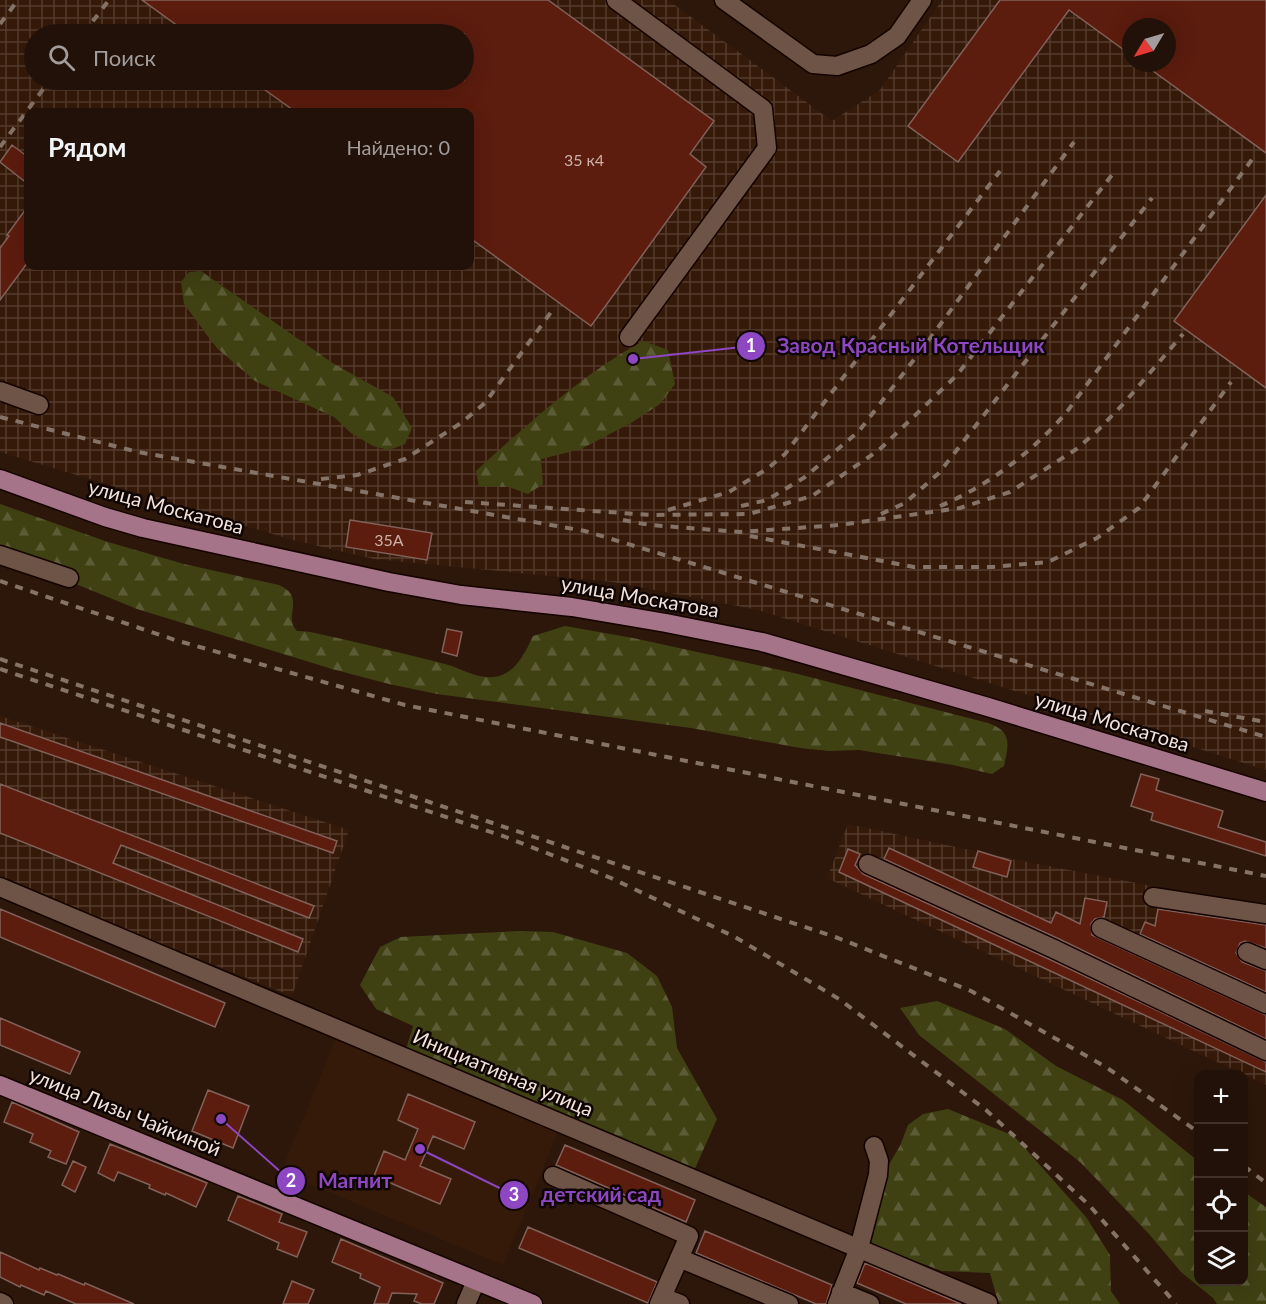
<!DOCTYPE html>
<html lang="ru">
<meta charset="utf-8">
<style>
:root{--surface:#221108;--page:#2a1a12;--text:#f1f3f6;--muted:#a29d9c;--line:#3f3129}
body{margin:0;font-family:Lato,sans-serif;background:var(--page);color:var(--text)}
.controls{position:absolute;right:18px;bottom:18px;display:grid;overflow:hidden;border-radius:12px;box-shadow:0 6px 24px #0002}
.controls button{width:54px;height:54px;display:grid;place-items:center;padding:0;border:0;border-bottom:2px solid var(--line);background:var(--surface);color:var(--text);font:30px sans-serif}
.compass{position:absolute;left:1122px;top:18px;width:54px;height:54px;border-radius:50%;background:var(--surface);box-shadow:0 6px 24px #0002;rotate:232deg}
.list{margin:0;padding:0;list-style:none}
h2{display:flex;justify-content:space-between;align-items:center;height:78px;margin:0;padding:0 24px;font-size:26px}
h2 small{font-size:20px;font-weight:400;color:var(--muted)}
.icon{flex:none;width:33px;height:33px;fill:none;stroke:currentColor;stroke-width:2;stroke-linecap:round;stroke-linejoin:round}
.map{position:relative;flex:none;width:1266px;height:1304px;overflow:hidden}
.search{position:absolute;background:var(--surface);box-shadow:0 6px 24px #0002;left:24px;top:24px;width:450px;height:66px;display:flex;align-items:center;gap:15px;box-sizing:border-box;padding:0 21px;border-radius:33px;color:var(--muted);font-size:22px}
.panel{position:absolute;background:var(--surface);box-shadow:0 6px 24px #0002;left:24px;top:108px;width:450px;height:162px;border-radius:12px}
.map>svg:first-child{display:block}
.built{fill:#361a09}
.industrial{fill:url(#industrial-grid);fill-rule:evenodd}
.forest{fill:url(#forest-firs)}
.building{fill:#5c1c0e;stroke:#81625b;stroke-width:1.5}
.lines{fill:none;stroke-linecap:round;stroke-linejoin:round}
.minor-casing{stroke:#140300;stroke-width:21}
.major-casing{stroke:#140300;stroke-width:21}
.minor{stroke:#6e5446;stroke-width:18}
.major{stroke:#a67488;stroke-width:18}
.rail{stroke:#867368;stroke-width:4;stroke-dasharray:8 8;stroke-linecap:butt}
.labels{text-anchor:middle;stroke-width:5;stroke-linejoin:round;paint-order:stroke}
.number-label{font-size:16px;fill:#ccb0a7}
.street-label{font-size:20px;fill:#f2e2da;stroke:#0e0502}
.leader{fill:none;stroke:#8d47c3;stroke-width:2}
.callout-dot{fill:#8d47c3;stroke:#0e0502;stroke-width:2}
.mark-label{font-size:18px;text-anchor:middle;font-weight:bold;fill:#fff}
.callout-label{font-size:21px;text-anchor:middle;font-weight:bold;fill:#8d47c3;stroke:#0e0502;stroke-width:5;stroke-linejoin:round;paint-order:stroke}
</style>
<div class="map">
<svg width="1266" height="1304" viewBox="0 0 1266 1304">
<defs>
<pattern id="industrial-grid" width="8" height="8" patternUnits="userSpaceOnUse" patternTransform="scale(1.5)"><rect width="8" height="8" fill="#361a09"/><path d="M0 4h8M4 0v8" fill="none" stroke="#543b2c"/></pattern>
<pattern id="forest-firs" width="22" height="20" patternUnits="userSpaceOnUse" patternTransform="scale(1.5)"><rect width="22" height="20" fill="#3f4113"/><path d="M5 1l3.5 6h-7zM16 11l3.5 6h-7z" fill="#5b5c35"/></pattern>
</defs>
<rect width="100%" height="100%" fill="#2d170a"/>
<!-- built -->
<path class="built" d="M338 1034 560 1127 503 1265 281 1172Z"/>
<!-- industrial -->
<path class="industrial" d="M0 0H668L832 121 880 90 942 0H1266V770L758 610 613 582 374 559 293 540 0 452ZM1131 27H1167V63H1131ZM34 34H464V80H34ZM28 112H470V266H28Z
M0 716 349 830 292 996 0 879Z
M848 824 1017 860 1266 908V1085L827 878Z"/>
<!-- forest -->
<path class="forest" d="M201 271 334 364 393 397 412 428 405 444 389 450 373 446 351 433 334 417 255 381 217 348 184 304 181 282 189 272Z
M643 341 668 350 675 384 660 404 631 423 581 449 541 459 543 484 528 494 509 487 479 486 476 471C528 424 581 375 643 341Z
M0 504 108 542 184 564 279 585C307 598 282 615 297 631 312 631 327 636 342 639 376 647 411 655 445 664 460 668 477 679 494 677 515 675 525 653 533 636L565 626 633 638 794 673 988 723C1012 731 1009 744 1004 766L992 774 953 765 859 750 829 751 800 748 691 728 437 694 389 684 332 669 137 609 0 553Z
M520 931 553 932 627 953 657 976 672 1007 677 1048 717 1119 693 1173 404 1056 413 1026 376 1009 360 985 380 947 401 937Z
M937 1001 1005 1029 1056 1066 1123 1100 1198 1161V1282H1244V1192L1266 1207V1304H1217L1213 1298 1181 1272 1149 1234 1080 1162 919 1035 900 1008Z
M948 1109 1014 1136 1086 1217 1110 1255 1111 1291 1120 1304H1001L998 1302 990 1273 942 1271 875 1246 854 1235 857 1217 900 1146 908 1125 923 1114Z"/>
<!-- building -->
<path class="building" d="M142 0H548L714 121 690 154 706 167 591 326 470 238V112H296L251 80H464V34H189Z
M1000 0H1266V153L1142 63H1167V27H1131V55L1069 10 958 162 908 126Z
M12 145 28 157V184L0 162Z
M1266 195V388L1174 321Z
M28 206V262L0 300V248L9 236 7 235Z
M350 520 432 533 427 560 346 547Z
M447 629 462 632 457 656 442 652Z
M0 723 337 841 333 853 0 737Z
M1141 774 1159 779 1156 790 1223 811 1218 827 1266 842V856L1151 820 1153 813 1131 806Z
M0 784 314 906 309 918 121 845 113 863 303 939 298 952 0 833Z
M889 848 1051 923 1056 912 1080 924 1085 898 1107 902 1104 917 1095 919 1091 924 1092 935 1266 1015V1039L1059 939 884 859Z
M848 849 860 854 855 865 863 874 1049 959 1266 1062V1072L839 872Z
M978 851 1011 861 1007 877 973 867Z
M0 909 225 1003 215 1027 0 937Z
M1158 909 1266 925V948L1245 941 1240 943 1236 953 1242 962 1266 971V992L1140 934 1145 922 1155 926Z
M0 1018 80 1052 70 1074 0 1045Z
M208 1090 249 1106 233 1148 192 1131Z
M408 1094 475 1122 464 1149 433 1136 420 1166 451 1179 440 1204 374 1176 384 1151 405 1160 418 1129 398 1120Z
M12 1102 79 1132 66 1164 48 1157 51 1151 30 1142 33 1134 4 1122Z
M110 1144 207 1183 196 1207 166 1193 165 1195 149 1188 150 1185 118 1172 114 1181 98 1173Z
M565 1145 695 1200 686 1222 556 1165Z
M73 1161 86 1167 75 1192 62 1185Z
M238 1196 282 1214 279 1222 307 1232 297 1257 277 1249 279 1243 228 1220Z
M528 1227 657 1282 648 1303 519 1248Z
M705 1231 832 1285 826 1304H816L696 1253Z
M341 1239 443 1283 434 1304H422L414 1301 417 1294 392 1293 388 1304H374L380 1287 360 1278 361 1274 332 1262Z
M0 1252 39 1270 40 1268 57 1275 58 1274 84 1285 85 1283 134 1304H76L46 1291 44 1295 21 1285 20 1287 0 1277Z
M865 1263 961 1304H906L857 1283Z
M292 1281 314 1290 308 1304H283Z"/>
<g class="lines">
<defs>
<path id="minor" d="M616 0 763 109 767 148 629 337
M724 0 813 64 837 66 871 54 897 36 922 0
M0 391 39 405
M0 555 69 578
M868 864 1054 949 1266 1051
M0 887 988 1303
M1153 897 1266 914
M1101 928 1266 1004
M1247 952 1266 960
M553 1176 689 1236 659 1304
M679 1258 789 1304
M841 1292 870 1304
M662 1297 680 1304
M0 1302 4 1304
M466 1304 476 1281
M837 1304 859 1248 878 1175 879 1161 874 1146"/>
<path id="major" d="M0 479 105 517 143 528 389 582 461 595 572 607 666 623 762 642 988 707 1266 792
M0 1085 533 1304"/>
</defs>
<!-- minor casing -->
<use href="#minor" class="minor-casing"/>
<!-- major casing -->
<use href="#major" class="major-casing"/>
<!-- minor -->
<use href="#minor" class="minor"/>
<!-- major -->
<use href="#major" class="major"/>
<!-- rail -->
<path class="rail" d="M0 24 18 0
M83 34 109 0
M0 147 50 80
M0 417 138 452 585 531 1266 737
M321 479 357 475 405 459 461 423 485 403 554 308
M465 502 651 515 749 514 812 496 879 450 957 375 1115 171
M741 506 767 500 805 477 859 431 923 348 1074 142
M940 506C988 486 1032 452 1066 413L1256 154
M668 510 729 492 767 469 785 454 1000 171
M881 514 905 503 939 473 1152 198
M623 520 650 525 740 532 839 525 960 508 1010 492 1078 448 1097 431 1125 402 1183 334
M750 536 914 567H992L1048 562 1097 538 1139 508 1231 382
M0 581 175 640 405 705 1266 876
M0 659 838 938 971 991 1106 1067 1198 1132
M0 669 503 836 611 878 735 937 839 999 986 1110 1089 1205 1176 1304
M1205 711 1266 722
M1244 1166 1266 1183"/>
</g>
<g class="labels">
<!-- number labels -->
<g class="number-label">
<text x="584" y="166">35 к4</text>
<text x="389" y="546">35А</text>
</g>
<!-- street labels -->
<g class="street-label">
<text transform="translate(166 507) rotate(15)" y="7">улица Москатова</text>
<text transform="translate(640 597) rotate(10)" y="7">улица Москатова</text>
<text transform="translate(1112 722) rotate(17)" y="7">улица Москатова</text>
<text transform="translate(503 1073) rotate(23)" y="7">Инициативная улица</text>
<text transform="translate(125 1112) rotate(22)" y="7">улица Лизы Чайкиной</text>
</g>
</g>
<!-- callouts -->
<path class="leader" d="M633 359L751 346M221 1119L291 1181M420 1149L514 1195"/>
<g class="callout-dot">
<circle cx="633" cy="359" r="6"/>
<circle cx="221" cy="1119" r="6"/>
<circle cx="420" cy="1149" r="6"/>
<circle cx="751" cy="346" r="15"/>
<circle cx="291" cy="1181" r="15"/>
<circle cx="514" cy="1195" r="15"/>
</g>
<g class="mark-label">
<text x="751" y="352">1</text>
<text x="291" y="1187">2</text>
<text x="514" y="1201">3</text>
</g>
<g class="callout-label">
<text x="911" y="353">Завод Красный Котельщик</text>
<text x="355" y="1188">Магнит</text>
<text x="601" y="1202">детский сад</text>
</g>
</svg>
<div class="controls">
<button>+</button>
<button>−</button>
<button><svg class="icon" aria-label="locate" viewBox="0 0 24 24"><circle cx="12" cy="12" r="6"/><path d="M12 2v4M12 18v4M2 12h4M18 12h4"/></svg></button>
<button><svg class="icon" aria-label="layers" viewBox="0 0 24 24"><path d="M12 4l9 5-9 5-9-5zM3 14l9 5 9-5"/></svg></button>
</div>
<svg class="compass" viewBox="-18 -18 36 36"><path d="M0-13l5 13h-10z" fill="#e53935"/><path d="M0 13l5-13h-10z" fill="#a29d9c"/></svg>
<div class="search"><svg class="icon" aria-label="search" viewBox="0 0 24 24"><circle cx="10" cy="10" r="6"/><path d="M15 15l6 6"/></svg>Поиск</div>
<section class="panel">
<h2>Рядом<small>Найдено: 0</small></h2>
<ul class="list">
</ul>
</section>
</div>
